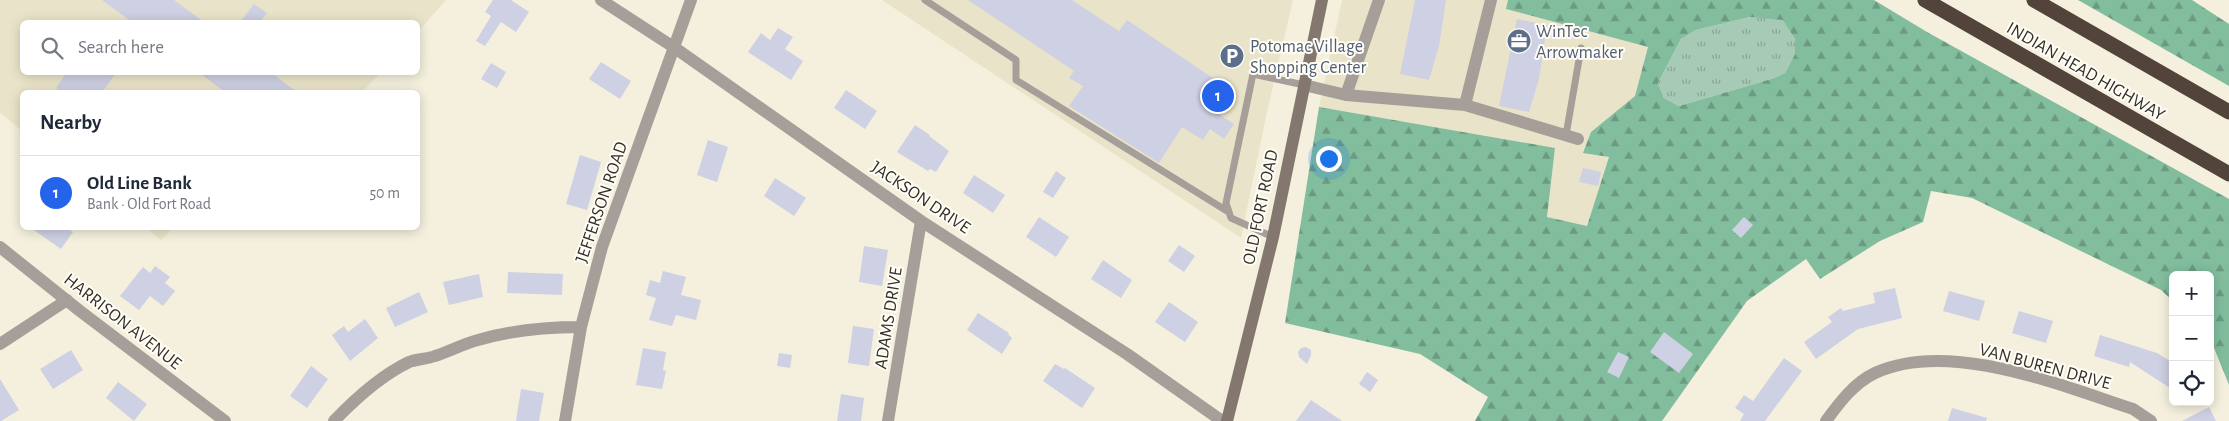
<!DOCTYPE html>
<meta charset="utf-8">
<style>
:root{--surface:#fff;--page:#f6f6f7;--text:#1f2937;--muted:#747a83;--line:#e0e1e3;--accent:#2563eb}
body{margin:0;font-family:"Alegreya Sans",sans-serif;background:var(--page);color:var(--text)}
.controls{position:absolute;right:15px;bottom:15px;display:grid;overflow:hidden;border-radius:8px;box-shadow:0 2px 12px #0003}
.controls button{width:45px;height:45px;display:grid;place-items:center;padding:0;border:0;border-bottom:1px solid var(--line);background:var(--surface);color:var(--text);font:25px sans-serif}
.you{position:absolute;left:1328px;top:158px;width:18px;height:18px;margin:-12px;border:4px solid #fff;border-radius:50%;background:#1a73e8;box-shadow:0 0 0 8px #1a73e833}
.badge{display:grid;place-items:center;width:32px;height:32px;border-radius:50%;background:var(--accent);color:#fff;font-size:16px;font-weight:700}
.pin{position:absolute;translate:-50% -50%;border:2px solid #fff;box-shadow:0 1px 5px #0006}
.list{margin:0;padding:0;list-style:none}
h2{display:flex;justify-content:space-between;align-items:center;height:65px;margin:0;padding:0 20px;font-size:21px}
h2 small{font-size:16px;font-weight:400;color:var(--muted)}
.list li{display:grid;grid-template-columns:32px 1fr auto;gap:15px;align-items:center;box-sizing:border-box;height:75px;padding:0 20px;border-top:1px solid var(--line)}
.list b{display:block;font-size:19px;white-space:nowrap}
.list p{margin:0;font-size:16px;white-space:nowrap;color:var(--muted)}
.list em{font-size:16px;font-style:normal;color:var(--muted)}
.icon{flex:none;width:28px;height:28px;fill:none;stroke:currentColor;stroke-width:2;stroke-linecap:round;stroke-linejoin:round}
.map{position:relative;flex:none;width:2229px;height:421px;overflow:hidden}
.search{position:absolute;background:var(--surface);box-shadow:0 2px 12px #0003;left:20px;top:20px;width:400px;height:55px;display:flex;align-items:center;gap:12px;box-sizing:border-box;padding:0 18px;border-radius:8px;color:var(--muted);font-size:19px}
.panel{position:absolute;background:var(--surface);box-shadow:0 2px 12px #0003;left:20px;top:90px;width:400px;height:140px;border-radius:8px}
.map>svg:first-child{display:block}
.built{fill:#e9e4c9}
.grass{fill:url(#grass-tufts)}
.forest{fill:url(#forest-firs);fill-rule:evenodd}
.building{fill:#ced0e3}
.lines{fill:none;stroke-linecap:round;stroke-linejoin:round}
.lane{stroke:#a69e99;stroke-width:7}
.street{stroke:#a69e99;stroke-width:12}
.secondary{stroke:#837770;stroke-width:12}
.highway{stroke:#53443b;stroke-width:15}
.labels{text-anchor:middle;stroke-width:4;stroke-linejoin:round;paint-order:stroke}
.service-label{font-size:18px;fill:#4e5e75;stroke:#fffdf5;text-anchor:start}
.street-label{font-size:18px;fill:#323129;stroke:#fffdf5}
</style>
<div class="map">
<svg width="2229" height="421" viewBox="0 0 2229 421">
<defs>
<pattern id="grass-tufts" width="24" height="20" patternUnits="userSpaceOnUse" patternTransform="scale(1.25)"><rect width="24" height="20" fill="#a7cab7"/><path d="M3 7l-1-3M5 7V3M7 7l1-3M15 17l-1-3M17 17v-4M19 17l1-3" fill="none" stroke="#89a595"/></pattern>
<pattern id="forest-firs" width="22" height="20" patternUnits="userSpaceOnUse" patternTransform="scale(1.25)"><rect width="22" height="20" fill="#82bd9e"/><path d="M5 1l3.5 6h-7zM16 11l3.5 6h-7z" fill="#6b9a81"/></pattern>
</defs>
<rect width="100%" height="100%" fill="#f4f0dd"/>
<!-- built -->
<path class="built" d="M0 0H446L418 32V22H22V72L380 73 362 92H22V131L0 113Z
M882 0H1293L1267 112 1241 238Z
M1342 0H1508L1507 9 1648 47 1635 96 1591 132 1584 153 1609 157 1587 226 1547 217 1555 149 1319 107Z
M146 228H173L161 240Z"/>
<!-- grass -->
<path class="grass" d="M1750 17 1783 19 1795 39V54L1785 73 1771 79 1679 106 1664 98 1658 83 1681 39 1696 30Z"/>
<!-- forest -->
<path class="forest" d="M1508 0H1874L1927 32 2229 199V385L2210 338V275H2173V301L2161 290 1972 198 1931 191 1923 222 1880 241 1820 279 1806 259 1747 301 1662 421H1475L1488 397 1420 354 1285 323 1319 107 1555 148 1547 217 1587 226 1609 157 1583 153 1591 132 1635 96 1648 47 1506 9ZM1750 17 1783 20 1795 39V54L1785 73 1771 79 1679 106 1664 98 1658 83 1681 39 1696 30Z
M2078 0H2192L2229 24V86Z"/>
<!-- building -->
<path class="building" d="M102 0H174L204 22H132Z
M493 0H511L529 12 516 32 501 22 485 46 476 41 491 16 485 12Z
M968 0H1072L1119 31 1127 20 1235 93 1220 115 1234 124 1224 139 1210 129 1203 140 1182 127 1159 163 1069 106 1083 86 1069 78 1074 71Z
M1415 0H1446L1439 46 1429 80 1400 74Z
M254 4 267 13 260 22H240Z
M1517 19 1547 25 1539 79 1529 112 1499 106Z
M778 28 793 37 785 49 803 61 791 80 748 52 761 33 770 40Z
M601 62 631 81 620 99 589 79Z
M491 63 506 72 497 88 481 79Z
M67 72H117L102 92H62L56 88Z
M198 72H270L297 92H225Z
M846 90 877 111 865 129 834 108Z
M915 125 930 135 929 136 949 151 936 172 930 169 928 171 897 152Z
M708 140 728 147 717 182 697 175Z
M580 155 601 162 587 210 566 204Z
M1583 168 1601 172 1598 186 1579 182Z
M1056 171 1066 178 1053 198 1043 192Z
M974 175 1005 195 993 213 963 193Z
M775 178 806 198 794 216 764 196Z
M1039 217 1069 237 1056 257 1026 237Z
M1744 217 1753 225 1741 238 1732 230Z
M31 228H66L73 232 61 249Z
M1179 245 1195 256 1184 272 1168 261Z
M864 246 888 250 882 286 859 282Z
M1103 260 1132 280 1121 298 1091 279Z
M155 266 170 277 165 283 175 291 163 306 150 296 139 310 120 296 143 267 150 273Z
M663 271 686 277 681 295 701 300 696 320 676 315 672 326 649 320 656 298 646 295 650 280 660 283Z
M508 272 563 274 562 295 507 293Z
M479 274 483 297 449 305 443 282Z
M1895 288 1902 318 1858 329 1816 359 1804 342 1832 322 1828 317 1841 308 1843 311 1875 303 1873 293Z
M1949 291 1985 301 1979 321 1943 311Z
M419 292 428 312 395 327 386 308Z
M1169 302 1198 322 1185 342 1155 322Z
M2019 311 2053 321 2046 343 2012 333Z
M978 313 1009 333 1008 334 1012 338 1002 354 967 330Z
M365 319 378 338 350 361 332 335 344 326 348 332Z
M853 326 874 329 869 366 848 363Z
M1664 332 1693 354 1679 373 1650 352Z
M2100 335 2157 353 2173 363V390L2130 362 2129 367 2094 356Z
M1306 347 1311 350V355L1307 364 1299 357 1298 352 1301 348Z
M643 348 666 352 663 370 666 371 662 389 636 385Z
M71 350 83 370 53 389 40 369Z
M1618 352 1629 357 1619 378 1607 372Z
M779 353 792 355 790 368 777 366Z
M1784 358 1802 371 1765 421H1740L1744 414 1735 408 1744 395 1753 401Z
M1055 364 1064 369 1065 368 1095 388 1082 408 1043 381Z
M311 366 328 379 307 408 290 396Z
M1367 372 1378 380 1370 392 1359 384Z
M0 379 19 410 1 421H0Z
M118 382 147 404 134 421 106 398Z
M521 389 544 393 539 421H516Z
M841 394 864 398 861 421H837Z
M1311 400 1342 421H1296Z
M2209 407 2216 421H2182Z
M1952 408 1987 418 1986 421H1948Z"/>
<g class="lines">
<!-- lane -->
<path class="lane" d="M925 0 1016 60V80L1227 211
M1566 135 1581 48
M1273 237 1231 218 1226 203 1253 74 1304 85"/>
<!-- street -->
<path class="street" d="M601 0 675 48 921 221 1127 354 1222 421
M1304 85 1346 95 1465 105 1578 139
M1346 95 1379 0
M1465 105 1491 0
M0 247 80 311 225 421
M0 344 67 300
M334 421C356 398 380 376 409 362 417 359 427 359 435 356 450 351 463 344 478 340 512 330 546 327 581 327
M565 421 581 327 602 247 691 0
M888 421 921 221
M1826 421C1839 403 1854 383 1875 373 1949 339 2059 385 2133 409L2151 421"/>
<!-- secondary -->
<path class="secondary" d="M1227 421 1273 237 1322 0"/>
<!-- highway -->
<path class="highway" d="M1925 0 2229 174
M2034 0 2229 112"/>
</g>
<!-- icons -->
<defs>
<symbol id="office-disc" viewBox="-11 -11 22 22"><circle r="9.5" fill="#5c6f8a" stroke="#fffdf5"/><path d="M-6-3h4V-5.5h4V-3h4V5H-6ZM-1-4.5V-3h2v-1.5ZM-6 0V1H6V0Z" fill="#fff"/></symbol>
<symbol id="parking-disc" viewBox="-11 -11 22 22"><circle r="9.5" fill="#5c6f8a" stroke="#fffdf5"/><path d="M-3.5-5.5H1a3.5 3.5 0 0 1 0 7H-1V5.5H-3.5ZM-1-3.4V-.6H.8a1.4 1.4 0 0 0 0-2.8Z" fill="#fff"/></symbol>
</defs>
<g fill-rule="evenodd">
<use href="#office-disc" x="1505" y="27" width="28" height="28"/>
<use href="#parking-disc" x="1218" y="42" width="28" height="28"/>
</g>
<g class="labels">
<!-- service labels -->
<g class="service-label">
<text x="1536" y="37">WinTec<tspan x="1536" dy="21">Arrowmaker</tspan></text>
<text x="1250" y="52">Potomac Village<tspan x="1250" dy="21">Shopping Center</tspan></text>
</g>
<!-- street labels -->
<g class="street-label">
<text transform="translate(2086 71) rotate(30)" y="6">INDIAN HEAD HIGHWAY</text>
<text transform="translate(921 197) rotate(34)" y="6">JACKSON DRIVE</text>
<text transform="translate(601 202) rotate(-71)" y="6">JEFFERSON ROAD</text>
<text transform="translate(1260 207) rotate(-78)" y="6">OLD FORT ROAD</text>
<text transform="translate(888 318) rotate(-81)" y="6">ADAMS DRIVE</text>
<text transform="translate(123 321) rotate(38)" y="6">HARRISON AVENUE</text>
<text transform="translate(2045 366) rotate(15)" y="6">VAN BUREN DRIVE</text>
</g>
</g>
</svg>
<div class="controls">
<button>+</button>
<button>−</button>
<button><svg class="icon" aria-label="locate" viewBox="0 0 24 24"><circle cx="12" cy="12" r="6"/><path d="M12 2v4M12 18v4M2 12h4M18 12h4"/></svg></button>
</div>
<div class="you"></div>
<div class="pin badge" style="left:1218px;top:96px">1</div>
<div class="search"><svg class="icon" aria-label="search" viewBox="0 0 24 24"><circle cx="10" cy="10" r="6"/><path d="M15 15l6 6"/></svg>Search here</div>
<section class="panel">
<h2>Nearby<small></small></h2>
<ul class="list">
<li><span class="badge">1</span><div><b>Old Line Bank</b><p>Bank · Old Fort Road</p></div><em>50 m</em></li>
</ul>
</section>
</div>
